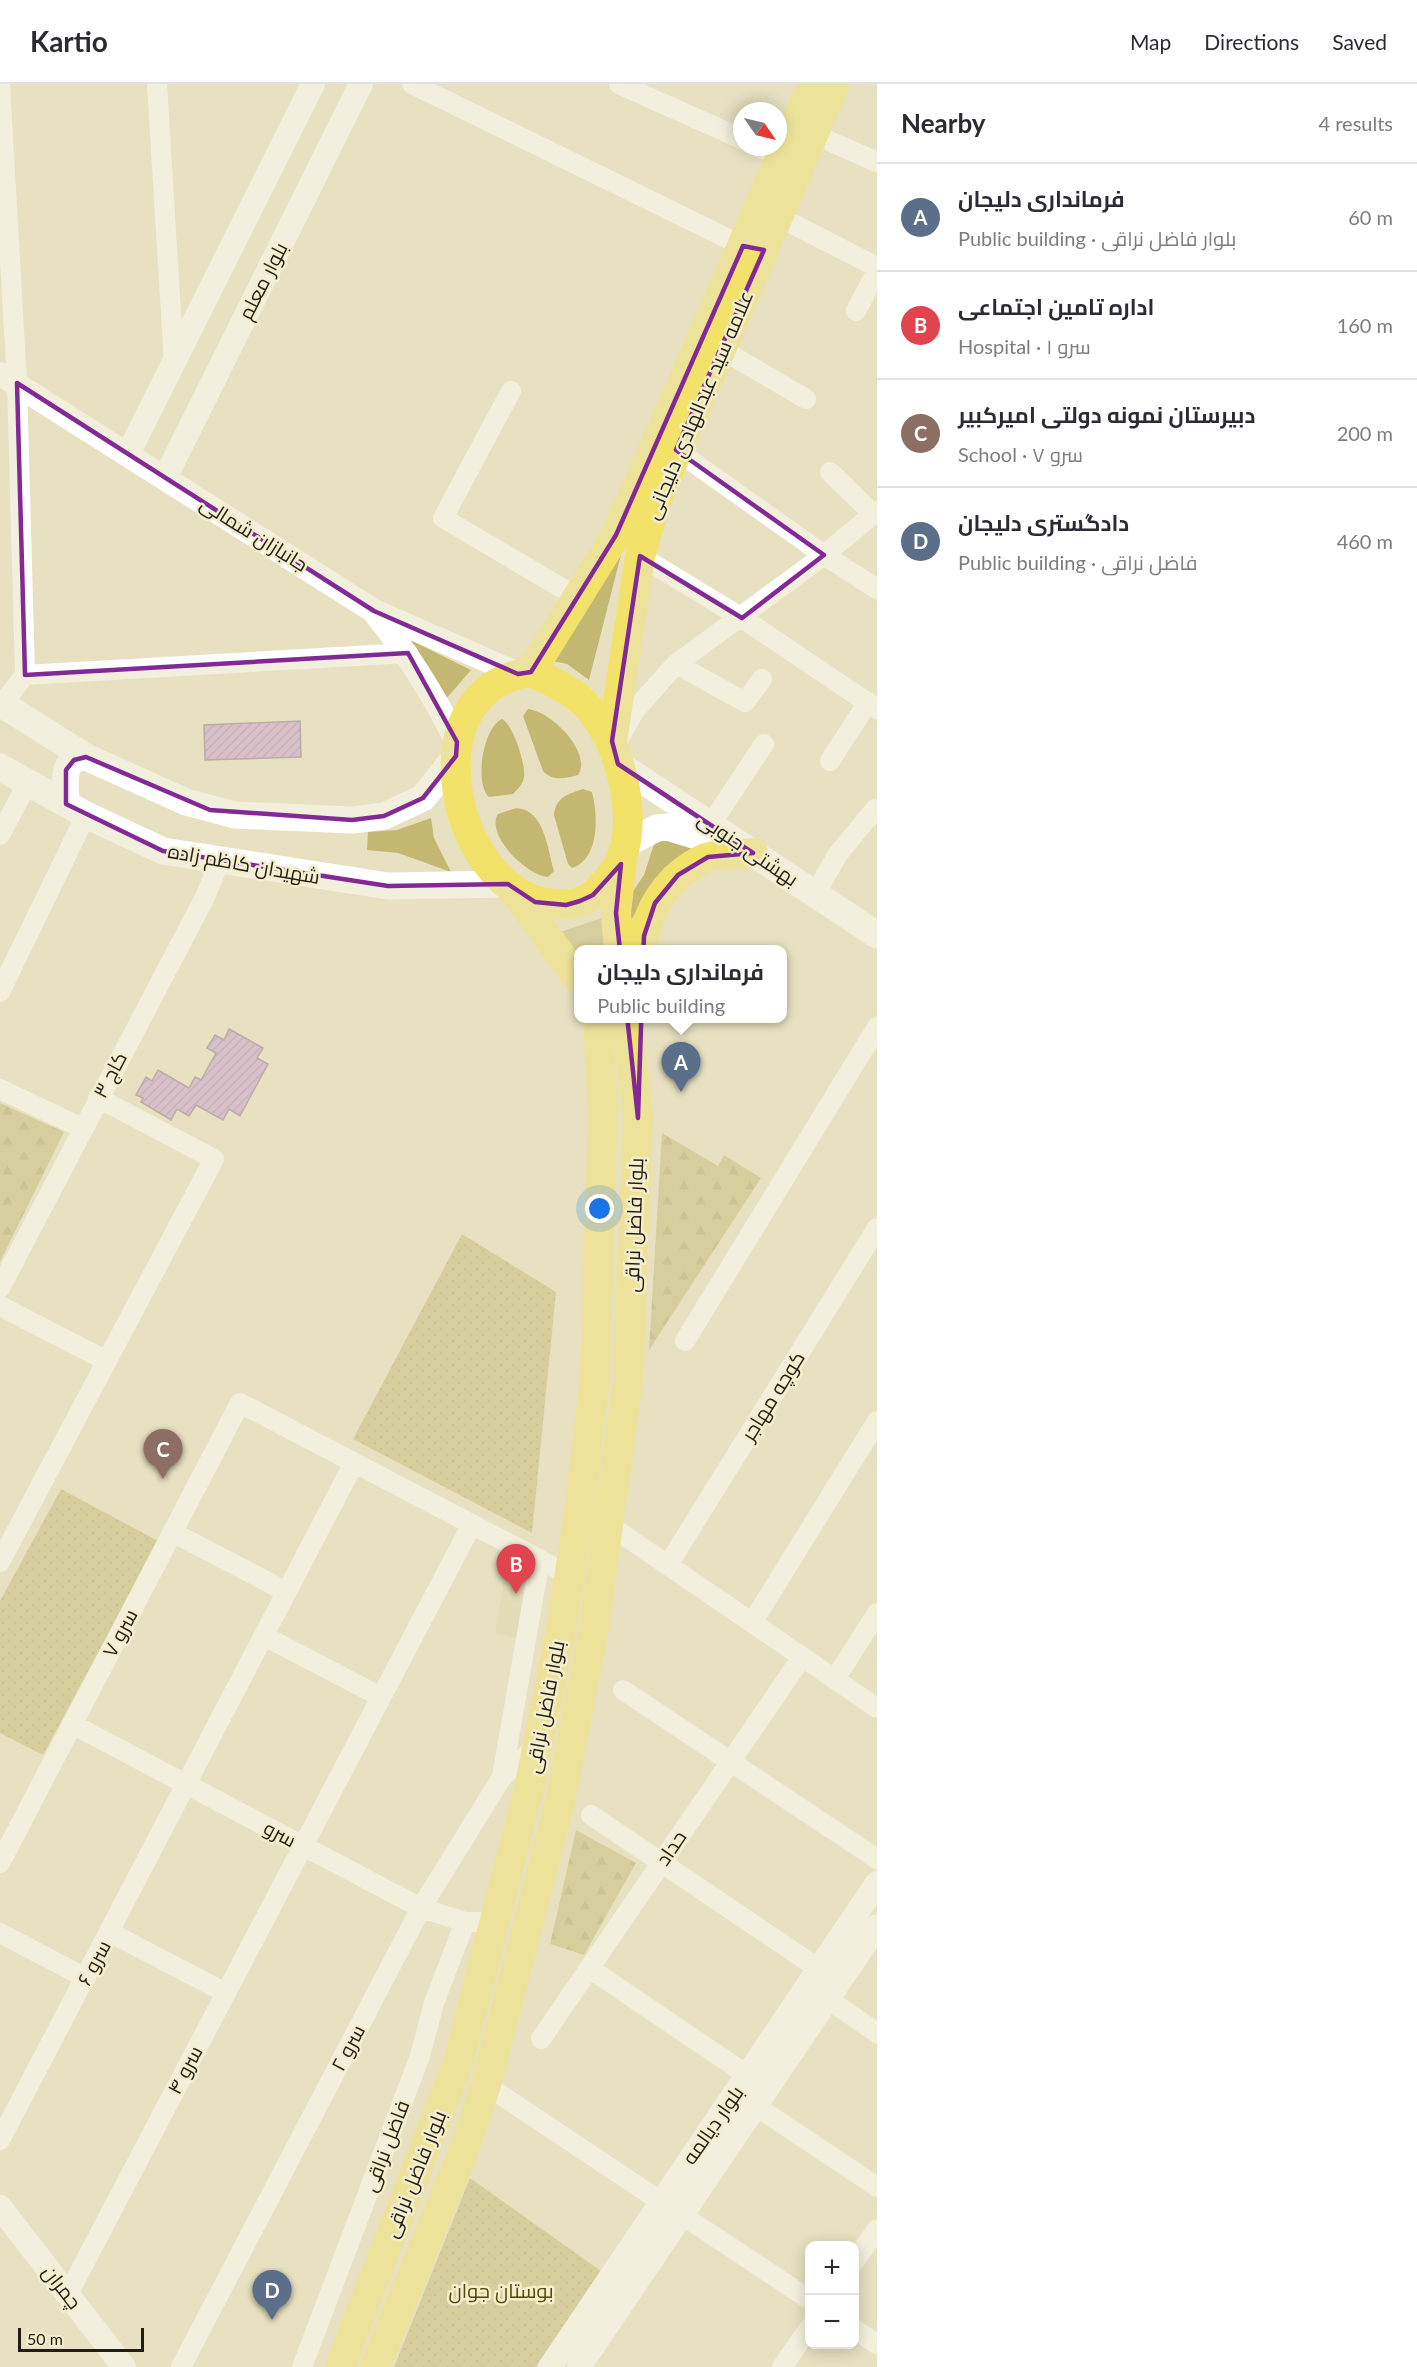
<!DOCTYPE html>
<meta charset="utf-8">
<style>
:root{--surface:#fff;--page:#f7f7f7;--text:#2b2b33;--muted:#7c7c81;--line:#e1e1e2;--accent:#d93025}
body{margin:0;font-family:Lato,Cairo,sans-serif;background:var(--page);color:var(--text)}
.controls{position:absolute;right:18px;bottom:18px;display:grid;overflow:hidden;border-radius:12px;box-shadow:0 3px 15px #0003}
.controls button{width:54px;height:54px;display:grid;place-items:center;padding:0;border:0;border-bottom:2px solid var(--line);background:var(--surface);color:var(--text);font:30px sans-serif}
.compass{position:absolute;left:733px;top:18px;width:54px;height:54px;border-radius:50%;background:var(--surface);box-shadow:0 3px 15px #0003;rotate:124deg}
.scale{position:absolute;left:18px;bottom:15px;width:126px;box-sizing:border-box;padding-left:6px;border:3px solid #201e13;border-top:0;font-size:16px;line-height:21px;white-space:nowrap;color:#201e13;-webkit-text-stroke:4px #f4eece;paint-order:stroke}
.you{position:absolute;left:600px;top:1125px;width:21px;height:21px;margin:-15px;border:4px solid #fff;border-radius:50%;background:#1a73e8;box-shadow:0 0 0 9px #1a73e833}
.badge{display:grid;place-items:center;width:39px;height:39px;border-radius:50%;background:var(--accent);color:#fff;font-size:20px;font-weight:700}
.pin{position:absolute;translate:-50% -50px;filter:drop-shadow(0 2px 3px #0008)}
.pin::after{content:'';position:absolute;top:32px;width:21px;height:18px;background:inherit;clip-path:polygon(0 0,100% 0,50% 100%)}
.popup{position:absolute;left:574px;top:861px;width:213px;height:78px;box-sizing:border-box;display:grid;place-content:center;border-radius:12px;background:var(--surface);filter:drop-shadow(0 2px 4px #0005);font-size:20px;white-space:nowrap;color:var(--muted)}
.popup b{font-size:22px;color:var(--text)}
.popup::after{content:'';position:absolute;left:50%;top:100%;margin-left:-12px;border:12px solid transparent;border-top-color:var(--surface)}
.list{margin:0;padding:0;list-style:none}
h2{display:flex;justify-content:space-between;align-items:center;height:78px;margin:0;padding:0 24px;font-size:26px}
h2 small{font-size:20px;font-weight:400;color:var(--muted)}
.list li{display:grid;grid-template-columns:39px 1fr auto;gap:18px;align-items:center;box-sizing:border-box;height:108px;padding:0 24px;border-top:2px solid var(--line)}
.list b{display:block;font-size:22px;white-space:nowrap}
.list p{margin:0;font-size:20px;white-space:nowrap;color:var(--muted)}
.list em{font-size:20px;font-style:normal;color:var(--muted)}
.map{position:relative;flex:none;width:877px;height:2283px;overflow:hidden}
header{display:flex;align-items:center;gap:36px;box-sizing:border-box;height:84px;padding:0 30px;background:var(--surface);border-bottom:2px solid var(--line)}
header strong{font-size:28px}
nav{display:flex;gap:33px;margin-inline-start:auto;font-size:21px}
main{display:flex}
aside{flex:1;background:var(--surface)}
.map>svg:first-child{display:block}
.built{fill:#ddd6af}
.grass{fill:#c4b772}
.forest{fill:url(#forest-firs)}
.park{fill:url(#park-dots)}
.building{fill:url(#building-hatch);stroke:#806d85;stroke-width:1.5}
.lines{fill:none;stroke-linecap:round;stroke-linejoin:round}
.minor{stroke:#fff;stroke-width:20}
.tertiary{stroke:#fff;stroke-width:24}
.secondary{stroke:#fff;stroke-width:27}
.primary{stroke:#f3e26a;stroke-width:30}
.marked{fill:none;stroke:#832996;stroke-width:4.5;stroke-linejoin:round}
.labels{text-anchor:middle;stroke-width:5;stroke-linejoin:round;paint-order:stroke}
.street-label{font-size:20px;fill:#201e13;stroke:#f4eece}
.park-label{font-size:20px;fill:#534908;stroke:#f4eece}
</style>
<header>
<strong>Kartio</strong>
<nav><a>Map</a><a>Directions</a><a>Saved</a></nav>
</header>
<main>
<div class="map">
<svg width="877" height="2283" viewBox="0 0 877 2283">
<defs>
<pattern id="forest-firs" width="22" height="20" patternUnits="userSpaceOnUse" patternTransform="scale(1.5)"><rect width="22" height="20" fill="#c4b772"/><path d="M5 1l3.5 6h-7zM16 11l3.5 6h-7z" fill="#a89d62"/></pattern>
<pattern id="park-dots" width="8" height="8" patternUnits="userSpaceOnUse" patternTransform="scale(1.5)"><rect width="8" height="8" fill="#c4b772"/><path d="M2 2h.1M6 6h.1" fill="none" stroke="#a89d62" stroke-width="1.8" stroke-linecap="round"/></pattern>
<pattern id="building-hatch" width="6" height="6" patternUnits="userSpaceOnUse" patternTransform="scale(1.5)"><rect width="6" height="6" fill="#c695d2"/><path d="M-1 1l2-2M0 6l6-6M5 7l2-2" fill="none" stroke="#a079a9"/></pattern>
</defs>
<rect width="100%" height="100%" fill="#e7e1c1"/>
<!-- built -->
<path class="built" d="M507 1478 534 1492 524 1555 495 1550Z"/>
<!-- grass -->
<path class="grass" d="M625 455 589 596 567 580 548 576Z
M398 550 471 586 445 616Z
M528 625C551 627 593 669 578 691 566 694 553 698 543 687L523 632Z
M502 635C513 640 526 681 524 693 523 700 518 705 513 710L489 713C474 700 483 643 502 635Z
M583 705 592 708C598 731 600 775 572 784L568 780 554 731C556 713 568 710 583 705Z
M516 724C545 726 547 764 554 787L548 793C527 792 485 751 498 730Z
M431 734 434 754 451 788 398 769 367 766 368 748 397 746Z
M656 754 709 767 649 806 630 838 625 819 644 791Z
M605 833 608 865 579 866V882L554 850Z"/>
<!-- forest -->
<path class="forest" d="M0 1019 64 1048 0 1178Z
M662 1049 718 1082 724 1071 761 1094 649 1266Z
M576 1746 636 1779 584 1871 550 1860Z"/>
<!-- park -->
<path class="park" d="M462 1150 556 1208 532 1449 353 1355Z
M61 1405 158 1457 43 1671 0 1649V1517Z
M470 2094 601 2187 536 2283H394Z"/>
<!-- building -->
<path class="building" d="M300 637 301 673 205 676 204 641Z
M229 945 263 964 257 974 268 980 240 1032 229 1025 223 1036 196 1021 189 1032 177 1025 171 1036 141 1018 143 1014 136 1011 146 993 152 997 158 986 189 1004 195 993 201 996 216 969 207 964 215 951 224 956Z"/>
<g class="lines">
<!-- minor -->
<path class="minor" d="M0 0 17 299 25 591 2 620
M157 0 174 279
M412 0 743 162
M619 0 742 55
M813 50 877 78
M759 63 781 72
M779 133 877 183
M856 227 877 187
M721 265 806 315
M511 307 443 434 577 513
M676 366 824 471 877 505
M830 388 873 430
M640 472 742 534 877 625
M676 580 745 618 762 595
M25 591 408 569
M618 656 635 626 676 580 819 475 877 427
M830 677 868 618
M711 740 764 660
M0 751 28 698
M815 810 838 770 875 725
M0 908 86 731
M0 1005 82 1044
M0 1204 205 813 220 777
M0 1222 107 1277
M685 1257 877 943
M609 1441 877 1624
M172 1448 287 1508
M0 1478 214 1075 98 1014
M668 1481 877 1144
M752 1539 877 1337
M264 1552 381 1613
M835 1595 877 1529
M623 1606 877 1775
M72 1640 421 1824 465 1838H478
M502 1693 540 1475
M591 1731 819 1885
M0 1779 240 1319 569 1491
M109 1848 226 1909
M0 1849 86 1894
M589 1884 747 1991
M828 1915 877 1949
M541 1955 802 1573
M486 2001 660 2117
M756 2022 877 2103
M0 2056 354 1379
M682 2131 810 2216
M854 2178 877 2145
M68 2210 472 1440
M854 2245 877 2260
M181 2283 421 1824 502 1693 538 1661
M302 2283 420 1972 434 1919 465 1838
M782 2283 810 2243"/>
<!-- tertiary -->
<path class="tertiary" d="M0 290 374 527 518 590
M128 370 313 0
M165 394 361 0
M375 529C408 570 434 611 457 658
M0 2123 124 2283
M550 2283 877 1799
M579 2283 877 1842"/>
<!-- secondary -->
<path class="secondary" d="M0 619 86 673 186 718 235 731 352 736 384 732 423 714 456 672
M618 680 877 851
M0 683 86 731 163 767 388 802 508 800
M66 720C66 701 59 674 86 673
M624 761 657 744 668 743 729 762"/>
<!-- primary -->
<path class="primary" d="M531 588 616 451 808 11
M531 588C550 597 570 605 585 620 619 654 638 727 622 773 618 786 604 800 595 809 584 820 567 821 552 820 452 810 407 604 531 588Z
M612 657 640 472 657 414 835 0
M514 807 579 896
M619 866 616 829 622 776
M643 866C644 827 670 789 706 774 719 769 739 771 753 769
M340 2283 458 1979 529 1705 562 1540 579 1430 595 1293 603 1033 598 934
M375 2283 463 2068 486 2001 560 1718 593 1550 628 1296 638 1034 627 934"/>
</g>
<!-- marked area -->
<path d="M0 0H877V2283H0ZM743 162 764 166 676 366 824 471 742 534 640 472 612 657 618 680 753 769 708 773 678 791 655 819 644 852 638 1034 616 829 621 780 593 811 580 817 566 821 535 818 508 800 388 802 163 767 66 720V686L74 676 86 673 210 726 352 736 384 732 423 714 456 672 457 658 408 569 25 591 17 299 374 527 518 590 531 588 616 451Z" fill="#e7e1c1" fill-opacity=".55" fill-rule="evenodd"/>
<path class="marked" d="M743 162 764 166 676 366 824 471 742 534 640 472 612 657 618 680 753 769 708 773 678 791 655 819 644 852 638 1034 616 829 621 780 593 811 580 817 566 821 535 818 508 800 388 802 163 767 66 720V686L74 676 86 673 210 726 352 736 384 732 423 714 456 672 457 658 408 569 25 591 17 299 374 527 518 590 531 588 616 451Z"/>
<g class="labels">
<!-- street labels -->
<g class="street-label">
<text transform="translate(263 197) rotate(-63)" y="7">بلوار معلم</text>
<text transform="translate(699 321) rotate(-67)" y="7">علامه سید عبدالهادی دلیجانی</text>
<text transform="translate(254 450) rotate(32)" y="7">جانبازان شمالی</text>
<text transform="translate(748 765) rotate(34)" y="7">بهشتی جنوبی</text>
<text transform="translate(244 780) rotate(10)" y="7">شهیدان کاظم زاده</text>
<text transform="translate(110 991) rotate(-62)" y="7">کاج ۳</text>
<text transform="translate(634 1141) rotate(-88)" y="7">بلوار فاضل نراقی</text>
<text transform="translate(773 1312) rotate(-58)" y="7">کوچه مهاجر</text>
<text transform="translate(120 1549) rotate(-62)" y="7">سرو ۷</text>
<text transform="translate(545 1623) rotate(-79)" y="7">بلوار فاضل نراقی</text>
<text transform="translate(280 1750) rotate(28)" y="7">سرو</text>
<text transform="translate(671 1764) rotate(-56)" y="7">حداد</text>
<text transform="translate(94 1879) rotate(-62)" y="7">سرو ۶</text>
<text transform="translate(348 1964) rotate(-62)" y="7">سرو ۲</text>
<text transform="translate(185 1986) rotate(-62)" y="7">سرو ۴</text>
<text transform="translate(713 2041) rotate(-55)" y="7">بلوار دیالمه</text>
<text transform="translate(386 2062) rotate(-69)" y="7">فاضل نراقی</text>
<text transform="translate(415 2090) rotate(-68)" y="7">بلوار فاضل نراقی</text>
<text transform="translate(62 2203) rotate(52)" y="7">چمران</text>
</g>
<!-- park labels -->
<g class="park-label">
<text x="501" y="2214">بوستان جوان</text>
</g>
</g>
</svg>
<div class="controls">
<button>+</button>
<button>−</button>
</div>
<svg class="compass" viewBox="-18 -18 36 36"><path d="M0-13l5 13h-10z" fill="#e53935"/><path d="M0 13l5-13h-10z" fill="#7c7c81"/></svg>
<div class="scale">50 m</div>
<div class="you"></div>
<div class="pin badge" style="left:681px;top:1008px;background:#5c6f8a">A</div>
<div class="popup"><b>فرمانداری دلیجان</b>Public building</div>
<div class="pin badge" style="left:516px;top:1510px;background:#e0444e">B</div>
<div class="pin badge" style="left:163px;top:1395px;background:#8d6e63">C</div>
<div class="pin badge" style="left:272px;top:2236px;background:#5c6f8a">D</div>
</div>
<aside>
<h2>Nearby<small>4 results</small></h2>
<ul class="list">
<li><span class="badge" style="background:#5c6f8a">A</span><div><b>فرمانداری دلیجان</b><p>Public building · بلوار فاضل نراقی</p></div><em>60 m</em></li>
<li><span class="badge" style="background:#e0444e">B</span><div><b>اداره تامین اجتماعی</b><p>Hospital · سرو ۱</p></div><em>160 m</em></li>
<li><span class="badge" style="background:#8d6e63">C</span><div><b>دبیرستان نمونه دولتی امیرکبیر</b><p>School · سرو ۷</p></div><em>200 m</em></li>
<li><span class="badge" style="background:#5c6f8a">D</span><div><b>دادگستری دلیجان</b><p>Public building · فاضل نراقی</p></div><em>460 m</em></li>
</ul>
</aside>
</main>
